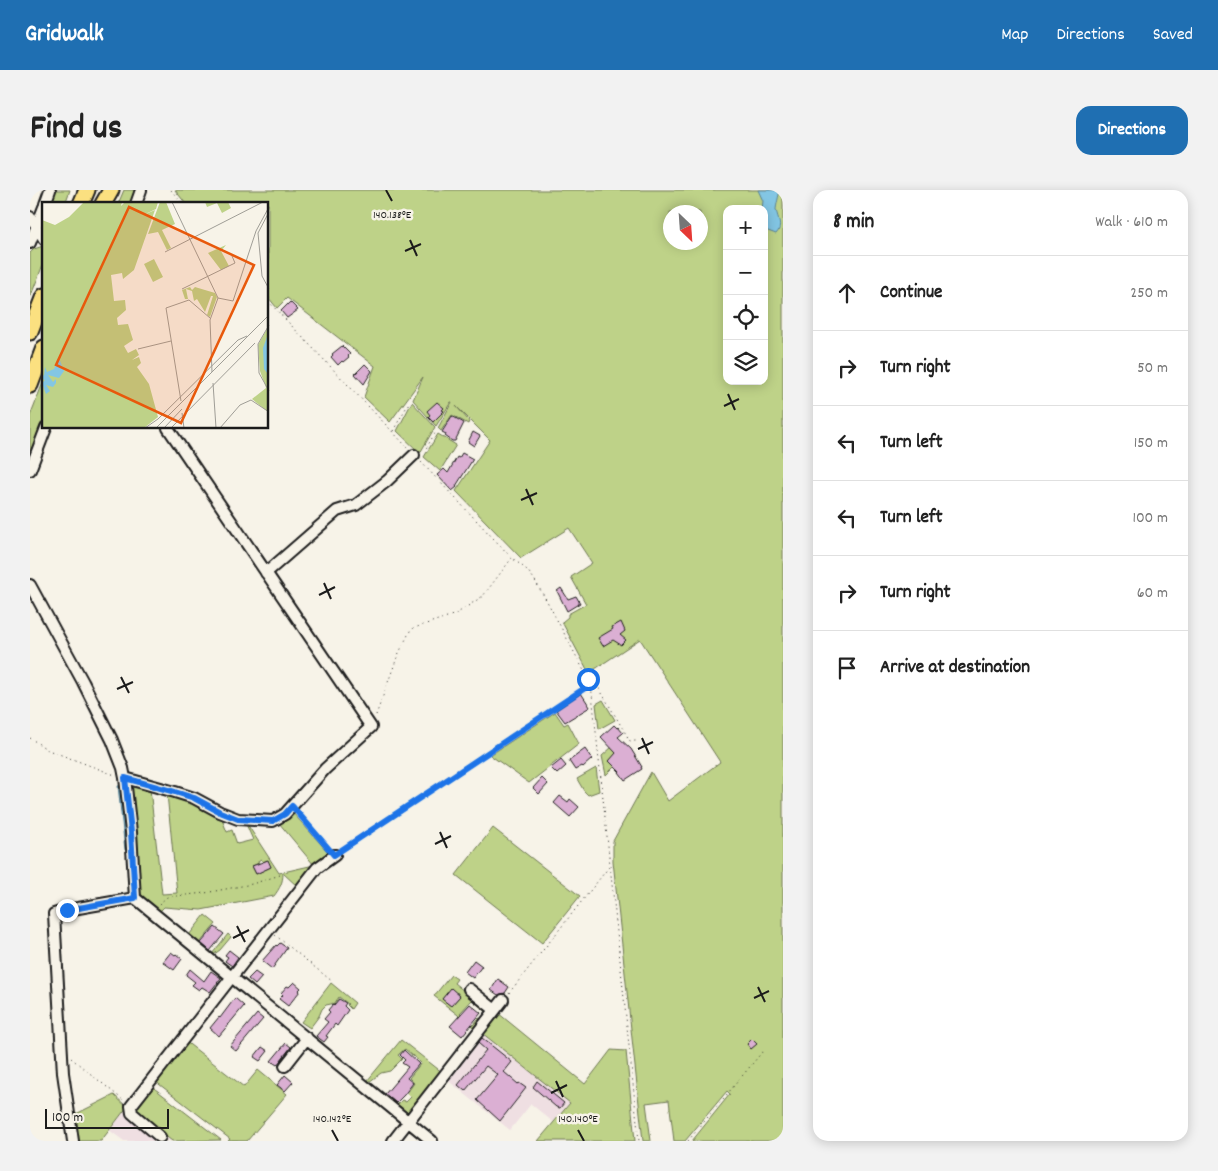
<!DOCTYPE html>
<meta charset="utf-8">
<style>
:root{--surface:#fff;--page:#f2f2f2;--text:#222;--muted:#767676;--line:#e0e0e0;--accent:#1f6fb2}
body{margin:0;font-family:Dekko,sans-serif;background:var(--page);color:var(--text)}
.controls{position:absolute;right:15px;top:15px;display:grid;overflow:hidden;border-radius:10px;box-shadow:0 2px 12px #0003}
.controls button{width:45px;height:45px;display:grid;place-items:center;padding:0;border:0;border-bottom:1px solid var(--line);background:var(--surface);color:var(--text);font:25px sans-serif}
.compass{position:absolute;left:633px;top:15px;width:45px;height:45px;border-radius:50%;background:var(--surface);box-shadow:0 2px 12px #0003;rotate:155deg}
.scale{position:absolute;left:15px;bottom:12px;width:124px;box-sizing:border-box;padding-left:5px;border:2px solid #1c1c1c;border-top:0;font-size:14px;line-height:18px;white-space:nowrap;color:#1c1c1c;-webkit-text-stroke:4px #f7f3e8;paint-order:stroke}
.stop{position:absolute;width:15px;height:15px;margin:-11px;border:4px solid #1a73e8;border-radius:50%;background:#fff}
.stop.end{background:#1a73e8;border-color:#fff;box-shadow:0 1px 5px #0008}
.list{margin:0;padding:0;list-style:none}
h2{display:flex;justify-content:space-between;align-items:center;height:65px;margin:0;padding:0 20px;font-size:21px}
h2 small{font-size:16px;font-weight:400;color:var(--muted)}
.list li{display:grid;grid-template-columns:32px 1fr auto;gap:15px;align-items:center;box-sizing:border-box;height:75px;padding:0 20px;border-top:1px solid var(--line)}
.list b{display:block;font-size:19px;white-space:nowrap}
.list em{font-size:16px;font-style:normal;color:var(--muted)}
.icon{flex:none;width:28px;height:28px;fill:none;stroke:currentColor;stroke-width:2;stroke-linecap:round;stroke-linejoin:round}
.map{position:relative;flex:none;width:753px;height:951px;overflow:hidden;border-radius:15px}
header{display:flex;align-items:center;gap:30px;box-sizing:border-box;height:70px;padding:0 25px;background:var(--accent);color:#fff}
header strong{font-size:24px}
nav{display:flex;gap:28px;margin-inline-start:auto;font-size:18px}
.intro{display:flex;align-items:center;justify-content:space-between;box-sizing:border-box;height:120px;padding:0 30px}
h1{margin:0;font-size:35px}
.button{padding:12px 22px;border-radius:15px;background:var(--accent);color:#fff;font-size:18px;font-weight:700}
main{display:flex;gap:30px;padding:0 30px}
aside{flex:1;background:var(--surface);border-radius:15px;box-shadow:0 2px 12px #0003}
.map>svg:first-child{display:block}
.built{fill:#efdfe2}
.green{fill:#bed288;stroke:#6d7752;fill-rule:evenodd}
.water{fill:#83c6e4;stroke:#5a8294}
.building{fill:#dbafd3;stroke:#1c1c1c}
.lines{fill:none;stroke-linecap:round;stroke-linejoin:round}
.minor-casing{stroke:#1c1c1c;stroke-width:14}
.highway-casing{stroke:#1c1c1c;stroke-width:19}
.path{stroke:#1c1c1c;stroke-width:1;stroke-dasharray:1 4;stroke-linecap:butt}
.minor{stroke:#f7f3e8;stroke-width:10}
.highway{stroke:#fbe080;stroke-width:15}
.route{stroke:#1a73e8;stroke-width:6}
.ticks{fill:none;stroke:#1c1c1c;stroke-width:2}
.inset-road{fill:none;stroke:#9f9d96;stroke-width:1}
.view{fill:#e8590c;fill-opacity:0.15;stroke:#e8590c;stroke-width:2.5}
.inset-edge{fill:none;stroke:#1c1c1c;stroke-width:2.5}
.ticks-label{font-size:12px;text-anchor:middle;fill:#1c1c1c;stroke:#f7f3e8;stroke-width:5;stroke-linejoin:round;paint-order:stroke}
</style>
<header>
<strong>Gridwalk</strong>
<nav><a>Map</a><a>Directions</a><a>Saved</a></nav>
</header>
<div class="intro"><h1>Find us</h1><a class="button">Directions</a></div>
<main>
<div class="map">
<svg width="753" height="951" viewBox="0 0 753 951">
<rect width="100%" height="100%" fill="#f7f3e8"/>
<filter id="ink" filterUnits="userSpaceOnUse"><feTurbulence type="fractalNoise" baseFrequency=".02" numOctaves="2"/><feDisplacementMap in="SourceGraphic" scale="10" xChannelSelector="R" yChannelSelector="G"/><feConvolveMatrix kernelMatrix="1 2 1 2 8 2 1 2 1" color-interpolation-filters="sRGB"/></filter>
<g filter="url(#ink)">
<!-- built -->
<path class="built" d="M452 843 540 913 523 932 501 914 480 940 416 889Z
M98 916 142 951H94L79 940Z"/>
<!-- green -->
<path class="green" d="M23 0H40L35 14H18Z
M94 0H108L102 14H88Z
M145 0H753V951H662L700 904 697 901 655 951H644L639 910 616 913 621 951H613L583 671V651L621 582 638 611 690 572 610 449 559 483 532 432 538 427V424L556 414 541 387 562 373 539 338 491 368 426 301 460 250 426 216 439 231 438 234 422 225 411 241 408 238 422 212H421L406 236 383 210 393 187 360 232 334 207 345 176 257 108 247 118 238 107V14H156ZM697 19H734V191H697ZM640 22H670V52H640Z
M13 56 14 72 0 108V63L4 59Z
M14 190V234L0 270V226Z
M382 212 405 237 390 263 367 241Z
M408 244 426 255 410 281 394 267Z
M573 510 585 530 569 539 566 514Z
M525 522 534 535 538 533 549 554 499 593 460 565Z
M582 557 593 568 576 585 572 566Z
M566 578 569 601 558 605 554 601 547 589Z
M102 594 120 599 132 704 147 703 137 604 161 611 191 627 197 642 202 640 207 654 223 650 216 634H217L249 683 284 675 249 633 263 623 301 665 268 697 253 683C253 692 250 698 244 706L171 720 134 717 129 722 111 707 100 595ZM231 669 233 672 237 670 241 677 226 684 222 676 229 673 228 671Z
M463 638 550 706 512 753 426 685Z
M175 725 186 734 169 754 159 745Z
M198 744 201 747 190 760 183 765 182 764Z
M421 785 427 789 424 793 460 822 459 824 442 810 430 823 443 835 449 828 454 832 447 840 404 806ZM421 799 426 803 427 802 430 806 421 816 412 809Z
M301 793 325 813 321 819 317 815 318 814 309 807 304 814 303 813 301 814 296 815 292 819 289 826 280 838 271 832Z
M468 823 555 894 581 860 596 861 605 951H508L540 913 452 843Z
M371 850 413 883 380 924H376L366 916 372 910 376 912 381 907 377 903 384 893 379 888 391 873 375 859 368 865 372 869 360 881 351 883 339 892 337 891Z
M155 851 214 897 228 880 257 904 217 951H198L200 949 125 891Z
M120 895 191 950 142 951 104 921 105 916Z
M84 905 97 917 71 951H47L44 925Z"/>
<!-- water -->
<path class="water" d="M728 0H750C749 5 746 16 746 20 748 29 753 37 746 44L738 41 734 38V19H732L733 11Z
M94 595 100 660H95L88 596Z"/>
<!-- building -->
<path class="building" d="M260 112 268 120 257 128 251 121Z
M312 156 320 164 318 166 319 167 313 172 312 171 308 175 301 167 303 165 302 164Z
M335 174 342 181 334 194 325 184Z
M407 212 414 218 412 220 414 221 403 232 398 227 400 225 397 221Z
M422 226 434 233 425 251H422L415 246 416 244 412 242Z
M443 242 450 246 444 256 438 252Z
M432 263 443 269 426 296 427 297 422 301 407 285 414 279 418 283 427 267 429 268Z
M531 398 538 409 546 406 550 413 537 421 527 401Z
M591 432 595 441 590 445 596 450 591 455 583 450 573 456 568 448 583 439 582 437Z
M551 503 560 517 535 532 526 520Z
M584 535 587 538 588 537 593 543 588 547 601 559 612 577H611L612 579 595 590 589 582H590L579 571 586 563 571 547Z
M555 559 562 569 553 577 552 576 545 580 539 571Z
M531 570 536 576 527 584 521 578Z
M512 588 518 594 509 604 503 598Z
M530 606 538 612 540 609 549 617 540 627 524 613Z
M238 670 241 677 226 684 222 676Z
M185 737 194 744 180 761 171 753Z
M250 753 257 758 242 779 232 771 246 755 247 756Z
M199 760 208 767 202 776 195 771 198 767 195 765Z
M141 762 145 765 146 764 152 769 144 780 133 772Z
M444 770 452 776 443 788 435 782Z
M160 779 174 791 181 781 191 788 180 802 172 797 169 800 162 795 165 792 156 785Z
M225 782 232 787 225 795 218 789Z
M468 789 479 797 475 803 471 804 468 805 461 800Z
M264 792 271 798 269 800 270 801 258 816 249 809 253 805 251 803 257 796 259 797Z
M421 798 430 806 421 816 412 809Z
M205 808 214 816 189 846 180 838 189 827 190 828Z
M309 809 316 813 314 816 318 820 307 836 305 834 296 846 298 847 294 852 286 846 298 832 294 829 300 822 298 820 303 814 304 815Z
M440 814 451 823 432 846 420 836Z
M227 824 233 829 206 861 200 856Z
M452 848 482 872 474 882 488 894 489 893 496 898 470 931 447 910 468 885 456 876 435 901 428 895 456 860 448 853Z
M722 849 727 854 721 859 717 854Z
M256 853 261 857 247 875 241 871Z
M232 857 238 861 230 871 224 867Z
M374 860 389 874 377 888 383 893 374 905 366 913 355 904 378 877 372 873 375 870 370 865Z
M255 885 263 892 255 901 247 895Z
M507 891 534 913 530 918 526 917 503 897Z"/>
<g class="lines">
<defs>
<path id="minor" d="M15 14 20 0
M106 14 111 0
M0 27 14 49
M0 53 14 17
M0 280 16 238
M236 383 307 321 326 315 357 291 384 265
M0 395 53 492 82 550 93 578 95 588 101 642 105 708 402 951
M95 588 145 602 164 608 190 622 208 629 243 631 255 624 295 579 341 537 138 238
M439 799 465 820
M255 876 277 848
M130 947 102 923 101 916 287 678 305 665
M43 951 33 883 24 724 37 720 105 708
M363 951 473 810"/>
<path id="highway" d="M51 14 57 0
M73 14 81 0
M0 142 14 106
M0 195 14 158"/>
</defs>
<!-- minor casing -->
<use href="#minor" class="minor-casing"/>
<!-- highway casing -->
<use href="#highway" class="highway-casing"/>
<!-- path -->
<path class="path" d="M141 0 153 14
M238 111 378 258
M363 241 380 211
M394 262 405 243
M391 272 482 368 497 380 504 389 518 413 561 494 609 951
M560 488H562L566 493 600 551H606
M346 525 368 465 381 439 426 424 453 406 482 368
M0 548 18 560 85 585
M268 623 298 658
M312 661 560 495
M129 714 137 707 175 703 222 694 250 685
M245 745 303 792
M479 803 579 677
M41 868 93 910
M658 951 733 861"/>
<!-- minor -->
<use href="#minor" class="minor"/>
<!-- highway -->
<use href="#highway" class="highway"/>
</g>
</g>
<g class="lines" filter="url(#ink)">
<!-- route -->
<path class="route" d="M37 720 105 708 101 642 95 588 145 602 164 608 190 622 208 629 243 631 255 624 262 616 304 665 561 494 558 489"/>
</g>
<!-- ticks -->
<path class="ticks" d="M356 0 362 11M380 50 387 66M375 61 391 54M698 204 705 220M694 216 709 209M496 299 503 315M491 310 507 303M294 393 301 409M289 405 305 397M91 487 99 503M87 499 103 492M612 548 619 564M608 559 623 552M410 642 417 658M405 654 421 646M207 736 215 752M203 748 219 740M728 797 735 812M724 808 739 801M526 891 533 907M521 903 537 895M302 940 308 951M548 940 554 951"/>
<!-- overview -->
<g transform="translate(12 12)">
<rect width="226" height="226" fill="#f7f3e8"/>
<path d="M42 0H80L79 4 83 0H116L114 7 99 14 113 8 92 68 81 77 80 71 69 73 72 99 83 98 84 108 75 116 76 123 86 122 91 138 82 144 86 151 94 147 97 153 90 158 97 155 99 161 95 165 107 182 116 215 102 226H0V18L13 23 27 15ZM118 0H124L133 22 120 28 129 46 125 48 116 30 106 32ZM163 0H186L189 6 180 11 175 1 165 5ZM184 43 179 49 187 64 179 68 166 51ZM112 57 121 75 111 80 102 62ZM148 85 150 88 153 85 173 91 175 95 168 115 165 113 171 94H169L163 110 155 97 152 99 150 89 144 87 146 97H143L140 88ZM226 125V210L210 197 224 186 218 169 216 143Z" fill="#bed288"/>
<path d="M226 132V172L222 167 221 146ZM17 156 22 169 17 176 6 173 11 180 14 177V181L11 185 4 183 8 189 4 192 0 181 3 178 0 177V171L2 174 3 165 5 170 12 167Z" fill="#83c6e4"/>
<path class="inset-road" d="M130 0 176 96 168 118 170 170M227 10 216 31 220 74 227 87M123 50 221 0M140 87 193 61 190 54M176 96 191 99 214 29 227 5M227 123 216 142 217 171 227 189M96 147 129 139M171 181 174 226M139 199 124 106 147 98 168 116M140 211 142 226M103 226 116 217 196 138 205 134M114 226 227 113M122 226 140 207M129 226 213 141M178 226 198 203 209 198 227 210"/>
<path class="view" d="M87 5 212 63 139 221 14 163Z"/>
<rect width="226" height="226" class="inset-edge"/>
</g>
<g class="ticks-label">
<text x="362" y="28">140.138°E</text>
<text x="302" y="932">140.142°E</text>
<text x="548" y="932">140.140°E</text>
</g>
</svg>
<div class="controls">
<button>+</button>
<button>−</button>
<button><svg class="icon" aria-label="locate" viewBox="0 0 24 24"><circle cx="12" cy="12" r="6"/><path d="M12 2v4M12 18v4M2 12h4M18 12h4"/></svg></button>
<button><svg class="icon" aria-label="layers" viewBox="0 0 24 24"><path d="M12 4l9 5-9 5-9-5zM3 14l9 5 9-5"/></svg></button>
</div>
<svg class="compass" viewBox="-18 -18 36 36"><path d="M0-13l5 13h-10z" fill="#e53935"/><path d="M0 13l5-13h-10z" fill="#767676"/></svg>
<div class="scale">100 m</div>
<div class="stop" style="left:558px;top:489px"></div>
<div class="stop end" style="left:37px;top:720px"></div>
</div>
<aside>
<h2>8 min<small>Walk · 610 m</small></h2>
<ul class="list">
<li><svg class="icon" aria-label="ahead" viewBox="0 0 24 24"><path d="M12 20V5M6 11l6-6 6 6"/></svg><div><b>Continue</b></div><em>250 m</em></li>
<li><svg class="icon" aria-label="right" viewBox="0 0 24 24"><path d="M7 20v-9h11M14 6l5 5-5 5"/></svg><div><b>Turn right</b></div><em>50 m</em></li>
<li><svg class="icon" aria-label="left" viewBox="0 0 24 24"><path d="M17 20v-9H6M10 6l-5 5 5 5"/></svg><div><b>Turn left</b></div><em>150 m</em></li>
<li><svg class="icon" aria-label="left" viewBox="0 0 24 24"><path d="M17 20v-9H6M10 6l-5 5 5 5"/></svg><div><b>Turn left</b></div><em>100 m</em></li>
<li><svg class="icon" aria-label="right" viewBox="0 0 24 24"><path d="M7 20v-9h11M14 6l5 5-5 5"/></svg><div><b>Turn right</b></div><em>60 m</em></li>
<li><svg class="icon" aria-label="arrive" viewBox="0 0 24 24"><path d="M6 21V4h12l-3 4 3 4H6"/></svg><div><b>Arrive at destination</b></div></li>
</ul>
</aside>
</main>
